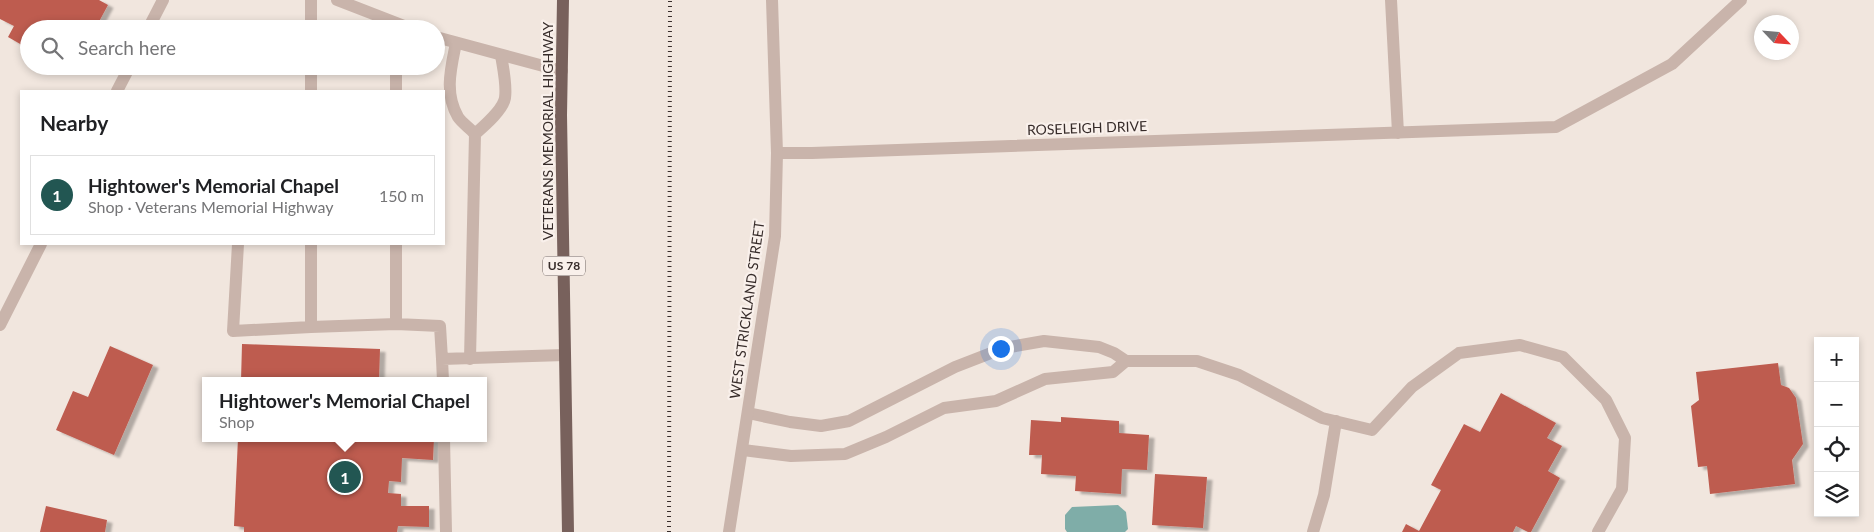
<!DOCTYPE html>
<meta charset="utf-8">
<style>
:root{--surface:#fff;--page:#f6f6f6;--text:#202124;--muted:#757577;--line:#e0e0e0;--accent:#225652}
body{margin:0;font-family:Lato,sans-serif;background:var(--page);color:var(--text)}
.controls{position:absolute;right:15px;bottom:15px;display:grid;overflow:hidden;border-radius:0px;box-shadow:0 2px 8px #0003}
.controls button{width:45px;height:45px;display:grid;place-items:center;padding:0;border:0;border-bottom:1px solid var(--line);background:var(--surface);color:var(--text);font:25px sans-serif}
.compass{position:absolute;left:1754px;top:15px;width:45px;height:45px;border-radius:50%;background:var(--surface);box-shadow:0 2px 8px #0003;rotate:116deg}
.you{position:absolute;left:1000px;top:348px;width:18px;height:18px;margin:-12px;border:4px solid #fff;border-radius:50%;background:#1a73e8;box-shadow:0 0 0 8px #1a73e833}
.badge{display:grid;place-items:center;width:32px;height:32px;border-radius:50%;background:var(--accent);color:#fff;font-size:16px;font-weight:700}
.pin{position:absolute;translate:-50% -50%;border:2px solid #fff;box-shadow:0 1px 5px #0006}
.popup{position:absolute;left:202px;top:377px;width:285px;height:65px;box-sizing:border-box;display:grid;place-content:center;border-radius:0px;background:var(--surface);filter:drop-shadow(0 1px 4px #0005);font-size:16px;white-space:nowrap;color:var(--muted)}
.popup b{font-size:19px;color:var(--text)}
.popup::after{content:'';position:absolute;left:50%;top:100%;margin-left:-10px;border:10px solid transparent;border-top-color:var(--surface)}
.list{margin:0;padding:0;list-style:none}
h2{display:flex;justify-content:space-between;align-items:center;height:65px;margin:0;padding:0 20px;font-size:21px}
h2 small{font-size:16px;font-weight:400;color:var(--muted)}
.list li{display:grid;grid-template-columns:32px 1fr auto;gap:15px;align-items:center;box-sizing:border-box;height:80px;margin:0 10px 10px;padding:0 10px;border:1px solid var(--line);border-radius:0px}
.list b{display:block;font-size:19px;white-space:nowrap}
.list p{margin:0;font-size:16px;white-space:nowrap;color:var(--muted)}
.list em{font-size:16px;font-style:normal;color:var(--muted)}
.icon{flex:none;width:28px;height:28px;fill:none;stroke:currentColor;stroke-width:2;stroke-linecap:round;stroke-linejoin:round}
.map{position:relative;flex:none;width:1874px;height:532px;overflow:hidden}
.search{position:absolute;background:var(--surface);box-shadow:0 2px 8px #0003;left:20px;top:20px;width:425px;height:55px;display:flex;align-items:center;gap:12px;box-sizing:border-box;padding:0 18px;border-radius:28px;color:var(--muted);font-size:19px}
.panel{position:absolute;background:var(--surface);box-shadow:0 2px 8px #0003;left:20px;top:90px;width:425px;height:155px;border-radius:0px}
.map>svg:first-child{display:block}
.water{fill:#7fada8}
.building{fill:#be5b4f;filter:url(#shadow)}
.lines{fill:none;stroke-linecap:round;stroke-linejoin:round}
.lane{stroke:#c9b4ab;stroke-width:12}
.street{stroke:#c9b4ab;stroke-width:12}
.primary{stroke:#78615c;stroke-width:12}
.rail{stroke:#372c2a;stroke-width:4;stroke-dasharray:1 4;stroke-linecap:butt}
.labels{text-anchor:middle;stroke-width:4.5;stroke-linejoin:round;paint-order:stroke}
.shield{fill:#f9f0eb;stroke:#716764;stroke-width:1}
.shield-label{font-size:12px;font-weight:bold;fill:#372c2a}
.street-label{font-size:14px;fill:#372c2a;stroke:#f9f0eb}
</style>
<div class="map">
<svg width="1874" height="532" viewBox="0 0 1874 532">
<defs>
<filter id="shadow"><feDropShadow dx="5.5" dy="3" stdDeviation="1" flood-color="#0004"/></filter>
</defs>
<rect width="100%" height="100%" fill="#f1e6de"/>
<!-- water -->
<path class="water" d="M1118 505 1126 512 1128 529 1125 532H1067L1065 529V515L1072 507Z"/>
<!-- building -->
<path class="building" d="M0 0H99L108 5 95 29H29V49L8 37 14 26 0 19Z
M242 344 380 349 379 381H241Z
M110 346 153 365 114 455 56 430 73 391 88 397Z
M1778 363 1781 385 1789 388 1796 398 1803 444 1792 460 1795 484 1710 494 1707 466 1698 467 1691 406 1699 400 1696 372Z
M1501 393 1556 423 1547 438 1562 446 1548 471 1560 478 1531 532H1528L1516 526 1513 532H1402L1406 524 1419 531 1441 490 1431 485 1464 424 1480 432Z
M1061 417 1119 421V433L1149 435 1147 470 1122 469 1121 494 1075 491 1076 476 1041 474 1042 455H1029L1031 420 1061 422Z
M238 438H434L433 460 402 458 401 482 389 481 388 493 401 494V506H429V527L398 526 397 532H244V527L234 526Z
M1155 474 1207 477 1203 528 1152 525Z
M46 506 107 520 105 532H40Z"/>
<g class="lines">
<!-- lane -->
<path class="lane" d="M1391 0 1398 133
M311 29V0
M456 43C451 68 444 93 458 117 462 123 470 128 475 134
M311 91V66
M396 91V66
M777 153H812L1556 127 1672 64 1741 0
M238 244 233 331 311 327
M311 244V327L396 324
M396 244V324L440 326 442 359 565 355
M442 359 443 381
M470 359 475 134C484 126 503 110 505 98 507 85 503 68 501 55
M748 413 790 422 821 426 849 421 955 367 1004 348 1044 341 1099 347 1114 353 1126 361H1197L1239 375 1322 418 1372 430 1412 387 1459 353 1520 345 1563 357 1606 400 1625 438 1622 489 1598 532
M444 438 446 532
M743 450 791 456 845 454 886 437 944 408 996 401 1045 379 1113 372 1126 361
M1313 532 1324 495 1336 421"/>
<!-- street -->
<path class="street" d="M337 0 412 29
M148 29 163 0
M436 37 562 71
M117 91 130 66
M0 325 41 244
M729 532 775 236 777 153 772 0"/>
<!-- primary -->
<path class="primary" d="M563 0 561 115 568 532"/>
<!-- rail -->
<path class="rail" d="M669 532 670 0"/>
</g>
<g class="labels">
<!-- shield labels -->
<rect class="shield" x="543" y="256.5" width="42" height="19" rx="4"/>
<g class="shield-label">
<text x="564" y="270">US 78</text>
</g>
<!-- street labels -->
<g class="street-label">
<text transform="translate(1087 128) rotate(-2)" y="5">ROSELEIGH DRIVE</text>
<text transform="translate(548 131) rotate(-90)" y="5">VETERANS MEMORIAL HIGHWAY</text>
<text transform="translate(747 310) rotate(-82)" y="5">WEST STRICKLAND STREET</text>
</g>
</g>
</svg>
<div class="controls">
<button>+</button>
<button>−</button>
<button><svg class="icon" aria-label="locate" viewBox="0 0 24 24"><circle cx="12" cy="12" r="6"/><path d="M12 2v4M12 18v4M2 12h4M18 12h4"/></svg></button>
<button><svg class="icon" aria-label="layers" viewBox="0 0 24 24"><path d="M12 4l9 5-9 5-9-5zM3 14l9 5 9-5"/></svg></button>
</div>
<svg class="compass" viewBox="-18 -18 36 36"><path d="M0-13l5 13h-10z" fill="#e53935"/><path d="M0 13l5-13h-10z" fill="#757577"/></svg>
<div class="you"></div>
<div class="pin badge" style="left:345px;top:477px">1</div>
<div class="popup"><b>Hightower's Memorial Chapel</b>Shop</div>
<div class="search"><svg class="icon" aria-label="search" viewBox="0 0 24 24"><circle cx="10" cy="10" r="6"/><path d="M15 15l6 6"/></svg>Search here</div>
<section class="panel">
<h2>Nearby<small></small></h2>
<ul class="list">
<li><span class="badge">1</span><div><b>Hightower's Memorial Chapel</b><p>Shop · Veterans Memorial Highway</p></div><em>150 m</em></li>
</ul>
</section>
</div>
